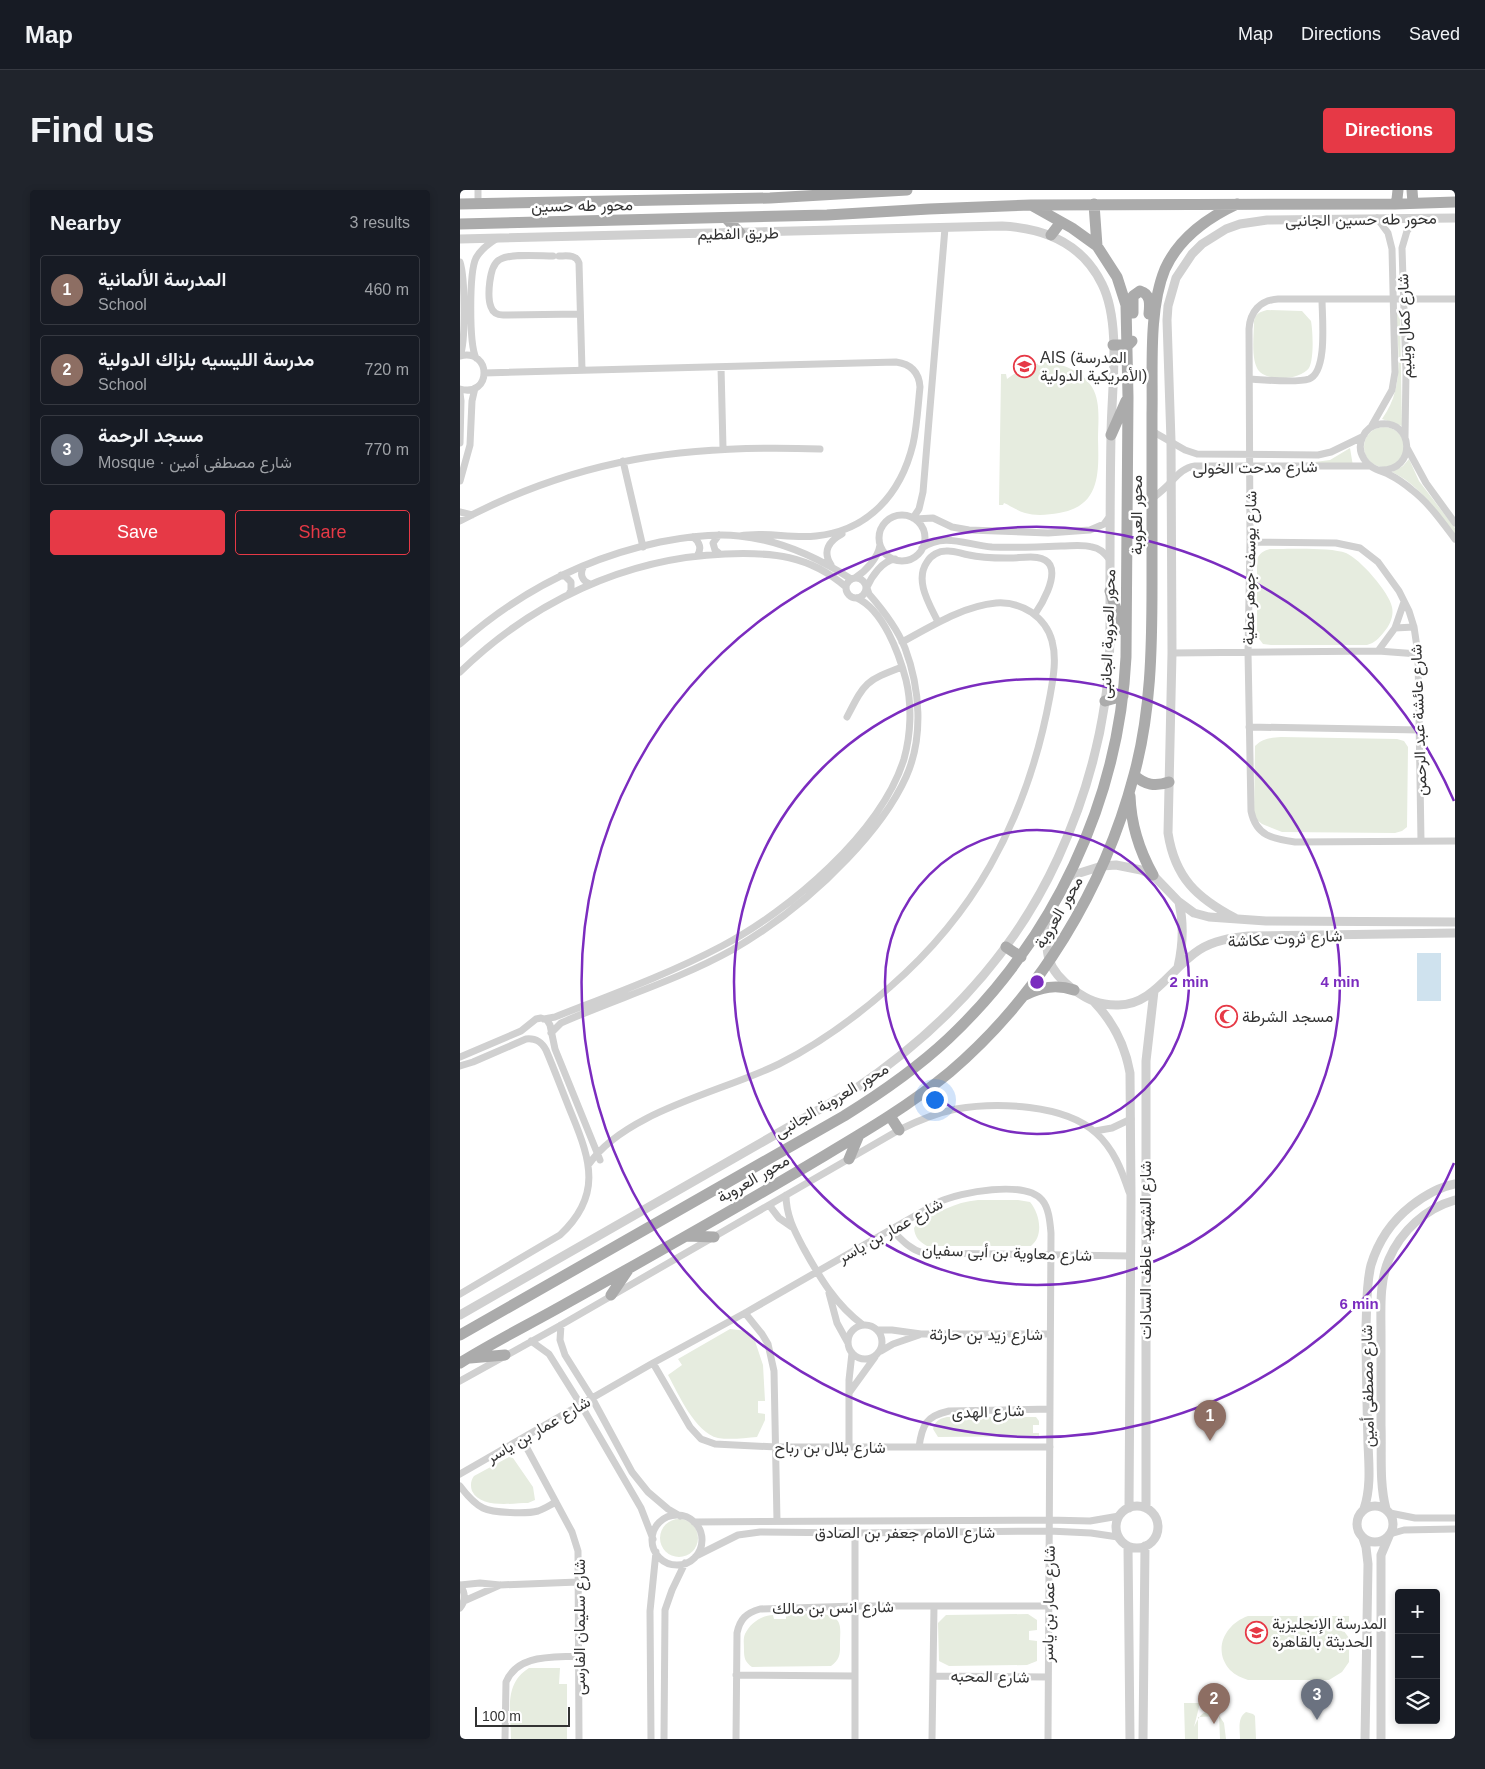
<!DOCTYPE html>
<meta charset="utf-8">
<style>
:root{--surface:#171b24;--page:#20242c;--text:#f1f3f6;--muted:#9ea1a6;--line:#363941;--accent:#e63946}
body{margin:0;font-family:Arial,Vazirmatn,sans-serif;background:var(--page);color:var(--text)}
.controls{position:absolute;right:15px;bottom:15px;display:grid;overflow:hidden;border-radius:5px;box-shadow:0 2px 8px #0003}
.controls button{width:45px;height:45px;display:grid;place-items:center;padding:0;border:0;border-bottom:1px solid var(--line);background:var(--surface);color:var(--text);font:25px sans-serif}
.scale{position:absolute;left:15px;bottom:12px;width:95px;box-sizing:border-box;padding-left:5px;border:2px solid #333;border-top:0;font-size:14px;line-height:18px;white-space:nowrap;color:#333;-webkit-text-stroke:4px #fff;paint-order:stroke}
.you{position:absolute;left:474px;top:909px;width:18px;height:18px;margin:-12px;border:4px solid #fff;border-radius:50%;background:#1a73e8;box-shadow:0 0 0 8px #1a73e833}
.badge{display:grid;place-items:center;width:32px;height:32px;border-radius:50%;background:var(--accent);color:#fff;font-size:16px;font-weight:700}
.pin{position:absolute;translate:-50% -41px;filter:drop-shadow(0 1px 2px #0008)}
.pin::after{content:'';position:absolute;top:26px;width:18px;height:15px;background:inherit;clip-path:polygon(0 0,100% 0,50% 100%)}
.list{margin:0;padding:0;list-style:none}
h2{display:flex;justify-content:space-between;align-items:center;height:65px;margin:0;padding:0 20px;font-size:21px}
h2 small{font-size:16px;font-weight:400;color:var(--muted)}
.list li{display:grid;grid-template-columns:32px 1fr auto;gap:15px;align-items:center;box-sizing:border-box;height:70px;margin:0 10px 10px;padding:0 10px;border:1px solid var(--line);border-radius:5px}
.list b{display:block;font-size:19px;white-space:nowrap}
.list p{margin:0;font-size:16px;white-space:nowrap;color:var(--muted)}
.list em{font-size:16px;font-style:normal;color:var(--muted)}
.actions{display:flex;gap:10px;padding:15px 20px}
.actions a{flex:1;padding:11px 0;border:1px solid var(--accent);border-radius:5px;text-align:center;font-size:18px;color:var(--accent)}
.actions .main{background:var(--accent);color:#fff}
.icon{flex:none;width:28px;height:28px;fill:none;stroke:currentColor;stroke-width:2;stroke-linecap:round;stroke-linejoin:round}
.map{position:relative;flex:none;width:995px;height:1549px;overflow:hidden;border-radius:5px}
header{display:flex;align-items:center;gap:30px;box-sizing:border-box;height:70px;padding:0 25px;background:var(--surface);border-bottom:1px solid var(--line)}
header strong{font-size:24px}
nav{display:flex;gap:28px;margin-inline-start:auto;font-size:18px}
.intro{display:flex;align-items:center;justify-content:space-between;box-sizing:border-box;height:120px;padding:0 30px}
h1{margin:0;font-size:35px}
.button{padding:12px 22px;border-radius:5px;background:var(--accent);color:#fff;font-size:18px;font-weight:700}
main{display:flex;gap:30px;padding:0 30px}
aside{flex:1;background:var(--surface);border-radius:5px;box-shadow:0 2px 8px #0003}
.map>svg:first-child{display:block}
.green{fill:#e6ecdf}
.water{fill:#cfe2ee}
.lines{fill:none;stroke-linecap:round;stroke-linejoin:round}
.minor{stroke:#d0d0d0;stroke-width:7}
.tertiary{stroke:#d0d0d0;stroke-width:9}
.primary{stroke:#ababab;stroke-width:11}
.ring{fill:none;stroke:#7b2cbf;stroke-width:2.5}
.labels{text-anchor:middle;stroke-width:5;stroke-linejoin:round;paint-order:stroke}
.street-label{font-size:16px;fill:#333;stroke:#fff}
.poi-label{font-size:16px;fill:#333;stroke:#fff;text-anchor:start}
.centre{fill:#7b2cbf;stroke:#fff;stroke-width:2.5}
.ring-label{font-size:15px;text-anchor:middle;font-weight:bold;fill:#7b2cbf;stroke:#fff;stroke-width:5;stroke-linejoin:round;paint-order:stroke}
</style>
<header>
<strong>Map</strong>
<nav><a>Map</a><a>Directions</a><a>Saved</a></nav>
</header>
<div class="intro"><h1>Find us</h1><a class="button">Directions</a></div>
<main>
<aside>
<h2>Nearby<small>3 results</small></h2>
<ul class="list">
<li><span class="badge" style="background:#8d6e63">1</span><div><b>المدرسة الألمانية</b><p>School</p></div><em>460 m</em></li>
<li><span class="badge" style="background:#8d6e63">2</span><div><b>مدرسة الليسيه بلزاك الدولية</b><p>School</p></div><em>720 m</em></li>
<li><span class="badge" style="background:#6b7280">3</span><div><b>مسجد الرحمة</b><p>Mosque · شارع مصطفى أمين</p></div><em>770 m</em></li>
</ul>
<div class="actions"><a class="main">Save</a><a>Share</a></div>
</aside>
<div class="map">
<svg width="995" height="1549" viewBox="0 0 995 1549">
<rect width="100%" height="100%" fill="#fff"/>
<!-- green -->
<path class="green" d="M807 120 842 121 851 131C853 142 854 169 849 178 840 191 803 192 797 178 791 165 794 145 794 131 796 123 800 122 807 120Z
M936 124H940L942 236 922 229C945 198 938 161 936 124Z
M584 172C603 174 621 180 632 197 641 212 638 232 638 249 639 284 640 316 599 323 588 325 575 326 565 323 558 321 551 316 544 313L543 315H539L541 184H546L547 189C559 180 569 175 584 172Z
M904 257a20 20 0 1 1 40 0a20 20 0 1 1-40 0Z
M890 258 893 276 855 274V272L870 270Z
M949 269 959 291 995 338V345C976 321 960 295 932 282L943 276Z
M810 359C828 359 871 357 886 363 900 369 929 402 932 417 934 426 930 435 924 442 919 448 915 453 907 455H811L803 454 797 446V369C800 363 803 361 810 359Z
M821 547 937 549 944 551 948 557 947 637 942 641 935 643 822 642 802 634 797 630 794 622 795 556C803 548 810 548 821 547Z
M518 1010H558L570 1012C580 1024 584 1046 571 1056H467C459 1051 455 1048 454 1038L456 1035C477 1023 494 1012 518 1010Z
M270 1139 287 1141 293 1145 303 1175 305 1211H298V1223L305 1224V1230L297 1247C285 1248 270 1250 258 1248 235 1243 218 1203 208 1185L222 1175 218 1169Z
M487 1227H576L579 1231V1235H573V1243H579V1246L478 1247 473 1239C475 1231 479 1229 487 1227Z
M49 1267 53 1268 73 1297 75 1310 68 1313C52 1313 21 1319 12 1301 10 1295 11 1290 14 1286Z
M200 1348a19 19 0 1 1 38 0a19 19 0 1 1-38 0Z
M326 1424C337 1424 370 1421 376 1429 382 1434 380 1444 380 1452 380 1462 381 1469 371 1476L292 1477C285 1472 284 1468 284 1460 284 1455 283 1448 285 1444 290 1433 302 1425 313 1425L314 1429H326Z
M568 1424 577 1430V1440L569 1441V1450L577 1451V1471L567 1475 489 1476 479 1471 478 1433 486 1425Z
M788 1426H889V1432L878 1433 889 1448V1472L882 1482 869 1490H788C782 1488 775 1485 770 1480 752 1460 765 1434 788 1426Z
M69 1478H100L99 1494H107V1549H51C51 1522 43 1494 69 1478Z
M724 1513H740L734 1537C740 1525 743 1518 758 1524L764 1533 766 1549H760L759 1526 738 1527V1549H725Z
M786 1522 793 1524 795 1526 796 1549H780C780 1540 777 1528 786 1522Z"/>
<!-- water -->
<path class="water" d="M957 763H981V811H957Z"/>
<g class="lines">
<!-- minor -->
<path class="minor" d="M18 0V14
M93 66C80 66 49 63 39 70 29 76 27 107 31 117 33 123 38 125 43 125L120 124
M99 66C107 66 116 64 119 73L122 180
M0 72C5 87 6 151 0 166
M995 109H818C800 110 790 122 789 139L790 352 788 462 791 621C796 646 813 649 835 652L995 651
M0 166C32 158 32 208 0 199
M16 168C9 154 9 82 16 68 21 59 28 54 36 49
M261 177 263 258
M24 183 436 172C451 174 459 182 460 197 458 216 457 236 453 254 441 304 408 341 356 346 330 349 305 341 280 346
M791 189C805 190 836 193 849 189 868 182 862 127 862 109
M0 203 1 211 0 253
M911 237 932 200 935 182 932 59 928 43 917 28
M692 241 725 260 737 264 858 265 871 262 902 247
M945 247 946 182 942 58 947 41 957 28
M947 258 966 293 995 333
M163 271 183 357
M920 280C958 281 953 229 920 234 904 236 895 255 904 269 910 279 920 280 930 285 938 289 945 294 952 300 969 313 982 332 995 349
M0 291 10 255 12 211 15 198
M692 309C698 304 703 300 708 295 717 286 722 278 735 276H910
M0 322 12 325
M419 348a23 23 0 1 1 46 0a23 23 0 1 1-46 0Z
M453 328 459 319 463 302 485 38
M455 329 473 328 492 337 509 340 588 343 630 340 644 334 650 326
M0 331C119 268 227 254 360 259
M259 345 253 353 255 360 260 364
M233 347C240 352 242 359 237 366
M790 352 876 353 900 358 918 372 939 401 949 421 954 437 958 464 961 651
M462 358C484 342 507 355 532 357 555 358 578 357 601 356 611 356 622 354 632 357 640 358 645 363 650 370
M371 375C362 361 369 351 382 344
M124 376C119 384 122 391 130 394
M101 385 105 386 111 392V400L109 404
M386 398a10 10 0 1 1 20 0a10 10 0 1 1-20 0Z
M395 388C406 381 418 368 420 355
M407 397C412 386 422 371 435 369
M478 432C470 415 454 391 467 372 471 365 479 361 486 361 494 360 501 364 509 365 521 368 534 368 547 368 559 369 583 362 590 375 597 388 582 414 575 424
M935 438 954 437
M0 454C57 403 125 368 200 352 226 347 253 343 279 346 320 350 357 367 391 389
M918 461 935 438 944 412
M712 463 918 461 958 464
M0 482C72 412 165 368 265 364 312 362 349 365 386 397
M387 527C405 492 405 491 442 477
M789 537 960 540
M84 829 95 827C151 805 209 784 262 756 329 721 421 643 444 569 451 544 452 515 446 490 439 463 423 420 397 408
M91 843 101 833C158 808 218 790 272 760 315 735 353 705 387 669 410 645 432 618 446 587 464 547 460 498 445 458 437 438 423 420 409 404L407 398
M0 867 61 841 76 829 81 828 87 830 90 835 95 859 140 970
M0 876 13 872 66 849C75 848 81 851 86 860 95 881 103 903 112 925 131 971 142 1006 100 1045L0 1104
M635 941 652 938 671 929
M129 974C166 921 262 902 319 874 359 854 396 827 430 797 469 763 504 722 530 676 560 623 579 566 590 506 593 489 597 469 592 451 589 439 581 429 571 422 560 415 549 412 536 413 503 416 470 437 442 452
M326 1005C326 1026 335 1042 344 1059 360 1088 376 1115 403 1135
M309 1015 319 1028 332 1037
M431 1039C441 1049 449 1059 463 1063L671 1066
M369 1103 377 1133 388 1153
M285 1123 302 1144 308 1154 314 1181 317 1331
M388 1152a17 17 0 1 1 34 0a17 17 0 1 1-34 0Z
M101 1135 100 1150 105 1165 132 1208 172 1282 188 1302 208 1319 220 1326
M418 1140H432L461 1144H590
M71 1151 89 1164 121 1215 181 1318 193 1349
M421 1161 433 1154 459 1145
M193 1173 230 1237 241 1249 255 1254 316 1257H590
M0 1191 101 1135 439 940C457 931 476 923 496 919 536 912 605 914 636 943 654 959 662 981 669 1002
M389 1203 415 1167
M62 1249 112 1342 118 1361 119 1549
M389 1257V1190L392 1163
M459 1257C462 1235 466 1226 489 1221L590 1219
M0 1284 193 1173 285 1123 479 1012C500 1002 565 990 582 1010 589 1018 590 1032 591 1043L588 1549
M0 1296C6 1304 13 1313 23 1318 33 1323 67 1324 78 1321 84 1319 90 1315 96 1312
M930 1323 955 1328H995
M192 1350a25 25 0 1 1 50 0a25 25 0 1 1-50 0Z
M234 1332 589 1330 630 1331 659 1326
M395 1343V1549
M930 1344 944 1340 995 1339
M236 1366 278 1345 300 1342 395 1343 589 1341 631 1343 658 1347
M0 1395 20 1393 40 1395 118 1392
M0 1395C5 1402 6 1410 0 1418
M4 1411 40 1395
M276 1485 394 1486
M473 1486 588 1487
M45 1549 46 1492C58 1463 94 1468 120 1466
M191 1549 190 1421 196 1362
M204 1549 205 1420 212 1400 225 1373
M276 1549 277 1443C280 1429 286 1423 300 1419L395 1416H588
M472 1549 474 1416"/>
<!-- tertiary -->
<path class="tertiary" d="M0 49 542 36C585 38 622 53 642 94 662 134 651 202 651 246 650 297 650 348 650 399 650 437 651 474 645 512 637 566 621 618 598 668 554 764 482 840 395 899L0 1125
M610 686 642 676 656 675 681 680 693 685 719 712 734 723 749 727 806 731 995 732
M588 726C586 762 583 777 614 800 628 810 639 815 656 815 692 817 711 778 739 760 754 750 772 748 789 746L995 743
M775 728C737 708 715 688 708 643L712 463 711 251 707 130 708 116 716 88 732 64 742 54 766 39 780 34 807 30 995 28
M718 777C723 755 724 734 719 712
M635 813C654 833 665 855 670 883L671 1007 669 1318
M897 1334a18 18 0 1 1 36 0a18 18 0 1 1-36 0Z
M656 1337a21 21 0 1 1 42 0a21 21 0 1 1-42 0Z
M686 1318V871L694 801
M904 1319C911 1298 909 1276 908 1254 907 1215 906 1176 906 1136 907 1116 906 1095 911 1075 918 1052 932 1031 951 1016 964 1006 979 997 995 994
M926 1319C919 1292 922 1263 921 1235 921 1205 921 1174 921 1144 921 1119 919 1092 929 1069 941 1041 966 1018 995 1010
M903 1348 906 1357 908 1374 905 1549
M668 1357 670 1549
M683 1549 685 1356
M921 1549V1365L929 1346"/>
<!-- primary -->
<path class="primary" d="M952 0 953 13
M0 14 310 8 447 0
M634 14 637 56
M935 14 937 9 938 0
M266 28 280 43
M0 34 367 25 469 19 571 15 935 14 995 12
M591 45 601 32
M673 123V106L680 101C691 104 690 114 689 124
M653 155H668L672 151
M651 245 666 211
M650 401 663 440
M645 511 663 506
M674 585C685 595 695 597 709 592
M670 606C671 635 679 660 693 685
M546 757 561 767
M565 805C581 797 596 794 614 800
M430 926 439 940
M389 969 399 945
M227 1046 254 1047
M151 1105 168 1080
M0 1145 384 926C421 903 456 879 488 849 593 750 659 612 666 467L668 207 666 115 657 87 637 56 612 38 571 15
M10 1168 45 1165
M0 1173C35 1151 72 1133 107 1113 186 1069 264 1025 342 979 392 949 444 920 490 882 579 806 644 699 674 585 691 523 692 458 692 394 692 338 692 281 692 224 693 181 688 120 705 79 719 48 747 28 777 14"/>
</g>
<!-- distance rings -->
<g class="ring">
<circle cx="577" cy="792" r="152"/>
<circle cx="577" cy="792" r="303"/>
<path d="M994 973A455 455 0 1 1 994 611"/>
</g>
<!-- icons -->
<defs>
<symbol id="school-ring" viewBox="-11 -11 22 22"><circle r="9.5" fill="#fff" stroke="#e63946" stroke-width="1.5"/><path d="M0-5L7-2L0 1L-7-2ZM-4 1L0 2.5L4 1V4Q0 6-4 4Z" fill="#e63946"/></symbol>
<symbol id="mosque-ring" viewBox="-11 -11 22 22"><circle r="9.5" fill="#fff" stroke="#e63946" stroke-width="1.5"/><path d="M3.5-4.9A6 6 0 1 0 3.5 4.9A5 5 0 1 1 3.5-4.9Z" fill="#e63946"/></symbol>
</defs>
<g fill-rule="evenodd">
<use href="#school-ring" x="552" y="164" width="25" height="25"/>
<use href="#mosque-ring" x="754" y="814" width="25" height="25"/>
<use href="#school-ring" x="784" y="1430" width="25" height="25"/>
</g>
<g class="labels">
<!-- street labels -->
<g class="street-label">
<text transform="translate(122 15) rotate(-1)" y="6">محور طه حسين</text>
<text transform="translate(901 29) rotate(-1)" y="6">محور طه حسين الجانبى</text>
<text transform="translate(278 43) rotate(-1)" y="6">طريق الفطيم</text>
<text transform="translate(944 136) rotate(-92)" y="6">شارع كمال ويليم</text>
<text transform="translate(795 277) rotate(-1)" y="6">شارع مدحت الخولى</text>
<text transform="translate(676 325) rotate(-90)" y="6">محور العروبة</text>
<text transform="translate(789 378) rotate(-89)" y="6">شارع يوسف جوهر عطية</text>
<text transform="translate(647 444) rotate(-88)" y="6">محور العروبة الجانبى</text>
<text transform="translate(958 530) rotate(-92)" y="6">شارع عائشة عبد الرحمن</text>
<text transform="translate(598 722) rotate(-60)" y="6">محور العروبة</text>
<text transform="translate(825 748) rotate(-3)" y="6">شارع ثروت عكاشة</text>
<text transform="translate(371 910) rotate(-31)" y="6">محور العروبة الجانبى</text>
<text transform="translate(293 988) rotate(-30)" y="6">محور العروبة</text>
<text transform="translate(430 1040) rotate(-29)" y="6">شارع عمار بن ياسر</text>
<text transform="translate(685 1060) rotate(-90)" y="6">شارع الشهيد عاطف السادات</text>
<text transform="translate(547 1062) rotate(2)" y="6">شارع معاوية بن أبى سفيان</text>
<text x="526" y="1150">شارع زيد بن حارثة</text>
<text transform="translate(907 1196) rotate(-91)" y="6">شارع مصطفى أمين</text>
<text transform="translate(528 1221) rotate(-2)" y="6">شارع الهدى</text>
<text transform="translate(78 1239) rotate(-30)" y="6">شارع عمار بن ياسر</text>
<text x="370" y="1263">شارع بلال بن رباح</text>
<text x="445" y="1348">شارع الامام جعفر بن الصادق</text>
<text transform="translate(588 1414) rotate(-89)" y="6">شارع عمار بن ياسر</text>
<text transform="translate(373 1417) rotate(-1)" y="6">شارع انس بن مالك</text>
<text transform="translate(119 1437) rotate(-90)" y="6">شارع سليمان الفارسى</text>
<text transform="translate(530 1486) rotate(1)" y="6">شارع المحبه</text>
</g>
<!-- poi labels -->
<g class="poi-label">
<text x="580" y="173">AIS (المدرسة<tspan x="580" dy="18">الأمريكية الدولية)</tspan></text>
<text x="782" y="832">مسجد الشرطة</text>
<text x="812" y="1439">المدرسة الإنجليزية<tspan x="812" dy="18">الحديثة بالقاهرة</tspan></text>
</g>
</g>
<circle cx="577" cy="792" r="8" class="centre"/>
<g class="ring-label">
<text x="729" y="797">2 min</text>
<text x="880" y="797">4 min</text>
<text x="899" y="1119">6 min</text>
</g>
</svg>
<div class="controls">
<button>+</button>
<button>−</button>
<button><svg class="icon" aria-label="layers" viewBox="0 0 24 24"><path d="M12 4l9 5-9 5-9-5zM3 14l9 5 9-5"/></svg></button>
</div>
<div class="scale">100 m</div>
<div class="you"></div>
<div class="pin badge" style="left:750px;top:1251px;background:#8d6e63">1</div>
<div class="pin badge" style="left:754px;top:1534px;background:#8d6e63">2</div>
<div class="pin badge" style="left:857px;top:1530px;background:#6b7280">3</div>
</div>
</main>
